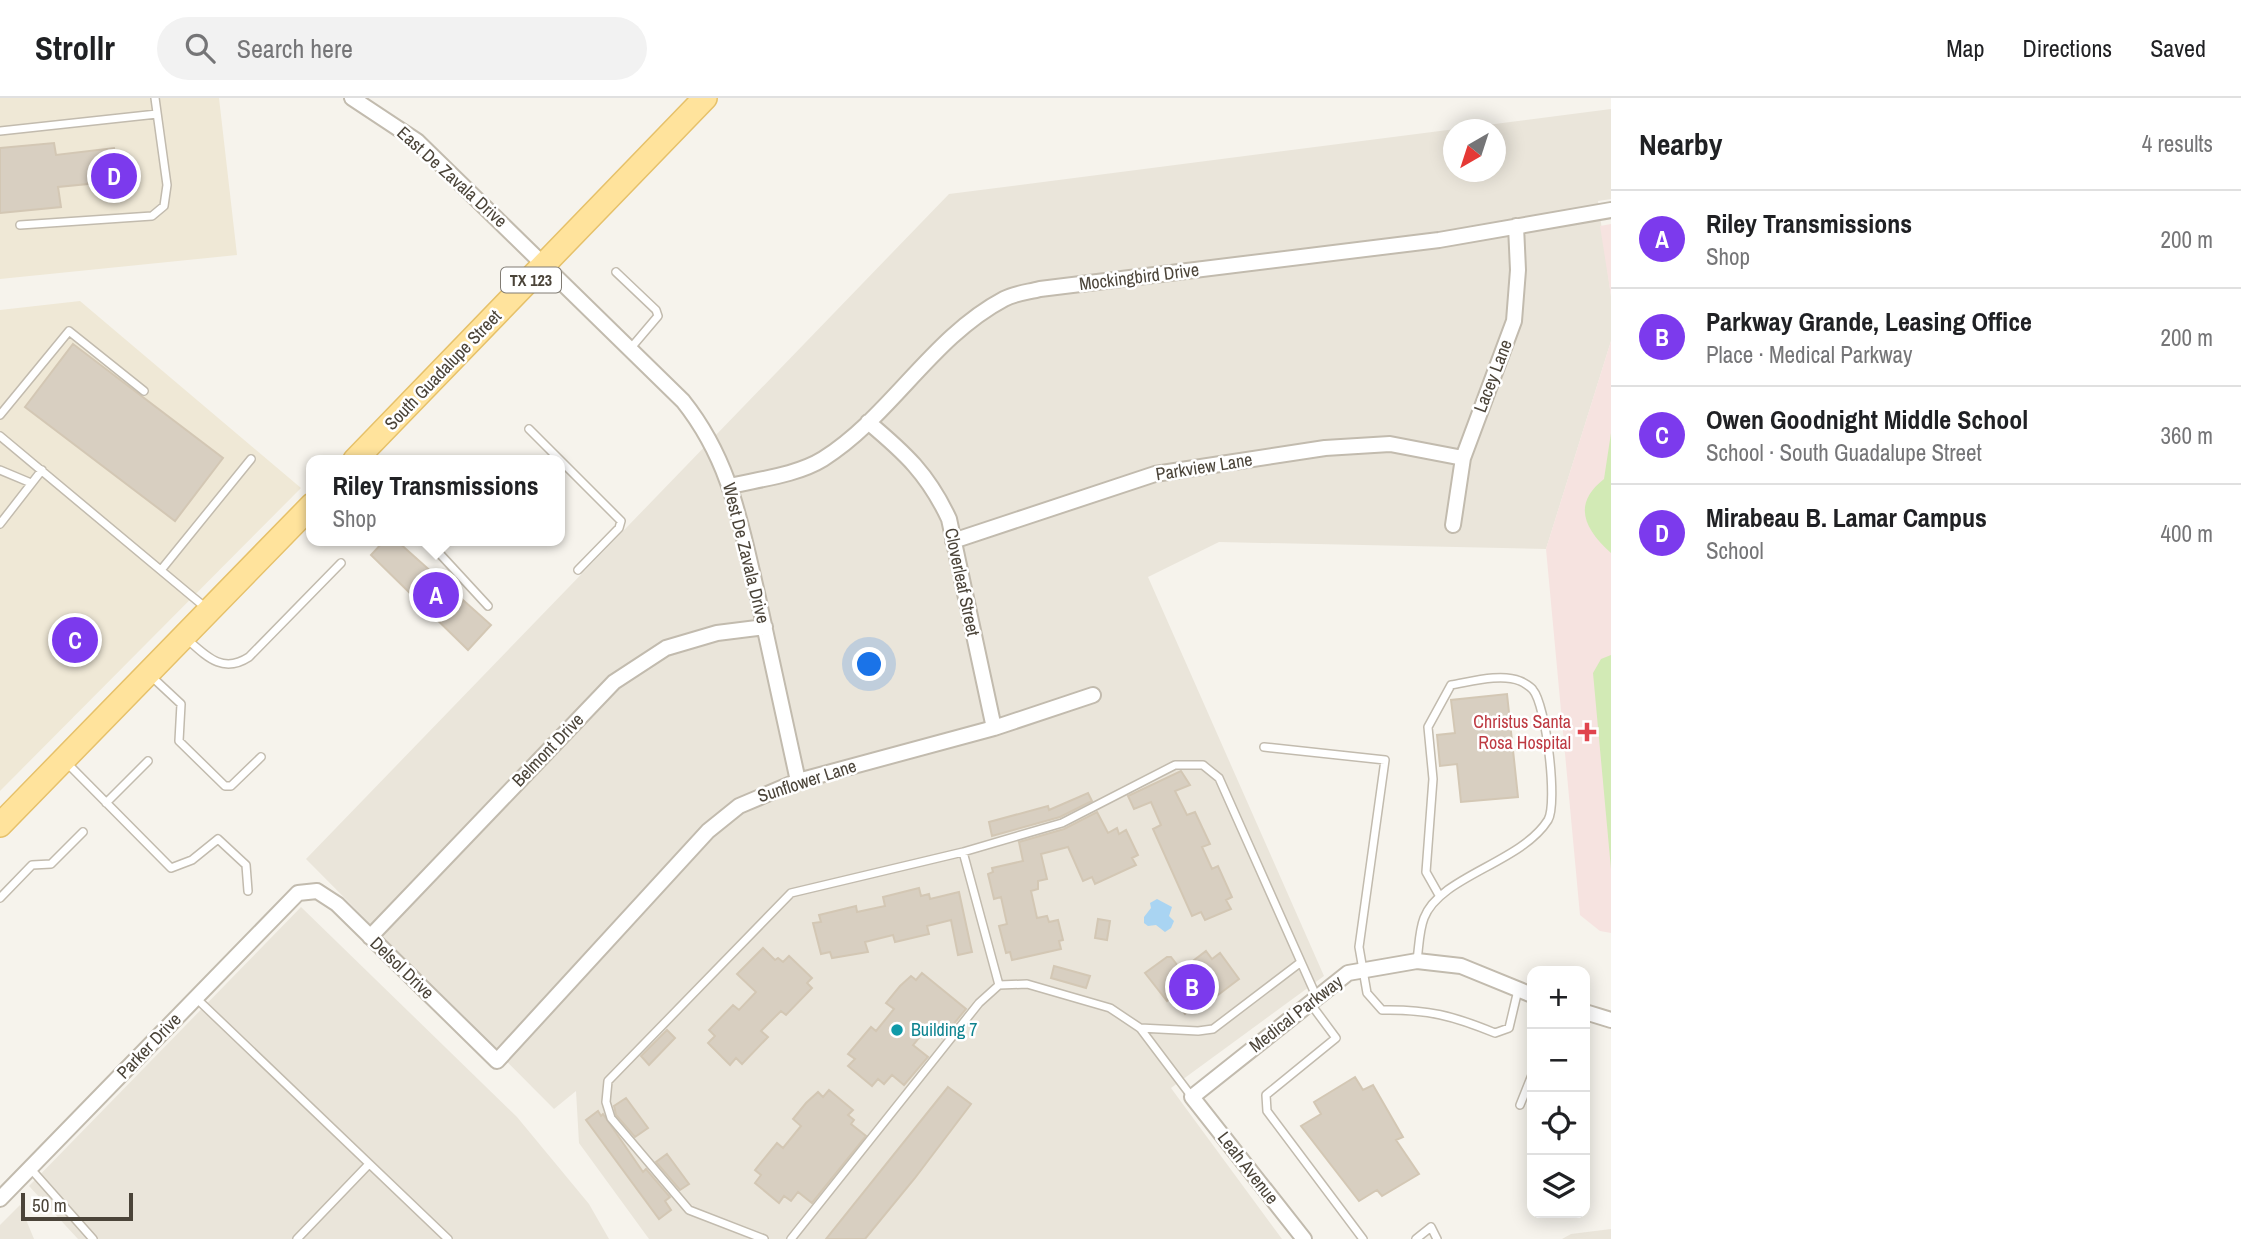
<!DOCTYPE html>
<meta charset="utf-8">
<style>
:root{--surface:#fff;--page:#f2f2f2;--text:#202124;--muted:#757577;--line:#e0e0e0;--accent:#7c3aed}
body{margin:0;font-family:"Archivo Narrow",sans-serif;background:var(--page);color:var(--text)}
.controls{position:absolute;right:21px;bottom:21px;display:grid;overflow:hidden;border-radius:14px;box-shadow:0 4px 18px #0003}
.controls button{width:63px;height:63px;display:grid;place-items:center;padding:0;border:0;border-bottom:2px solid var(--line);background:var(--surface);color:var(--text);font:35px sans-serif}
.compass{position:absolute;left:1443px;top:21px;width:63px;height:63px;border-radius:50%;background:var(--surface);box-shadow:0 4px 18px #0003;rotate:219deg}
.scale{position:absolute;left:21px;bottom:18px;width:112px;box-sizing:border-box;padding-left:7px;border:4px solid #4b4439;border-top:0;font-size:19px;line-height:24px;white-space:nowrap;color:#4b4439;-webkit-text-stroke:5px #fff;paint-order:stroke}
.you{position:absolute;left:870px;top:567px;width:24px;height:24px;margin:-18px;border:5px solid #fff;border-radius:50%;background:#1a73e8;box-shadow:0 0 0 10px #1a73e833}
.badge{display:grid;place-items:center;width:46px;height:46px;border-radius:50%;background:var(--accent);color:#fff;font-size:23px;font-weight:700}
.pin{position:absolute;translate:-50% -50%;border:4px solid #fff;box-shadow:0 2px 7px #0006}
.popup{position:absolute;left:306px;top:357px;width:259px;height:91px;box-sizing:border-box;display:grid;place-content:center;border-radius:14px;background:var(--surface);filter:drop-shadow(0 2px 5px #0005);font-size:23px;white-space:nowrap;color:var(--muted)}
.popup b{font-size:26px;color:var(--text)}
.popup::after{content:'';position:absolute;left:50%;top:100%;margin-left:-14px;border:14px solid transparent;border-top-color:var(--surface)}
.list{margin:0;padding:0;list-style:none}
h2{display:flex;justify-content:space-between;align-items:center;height:91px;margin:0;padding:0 28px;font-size:30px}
h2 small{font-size:23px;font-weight:400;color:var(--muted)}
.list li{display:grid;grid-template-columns:46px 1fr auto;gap:21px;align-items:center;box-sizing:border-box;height:98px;padding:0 28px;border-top:2px solid var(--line)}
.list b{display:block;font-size:26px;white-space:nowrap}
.list p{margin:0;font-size:23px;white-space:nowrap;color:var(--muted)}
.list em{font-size:23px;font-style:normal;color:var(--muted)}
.icon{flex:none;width:38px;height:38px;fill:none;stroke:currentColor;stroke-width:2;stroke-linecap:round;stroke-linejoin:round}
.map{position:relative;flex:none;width:1611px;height:1141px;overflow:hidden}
header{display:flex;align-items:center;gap:42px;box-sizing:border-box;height:98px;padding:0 35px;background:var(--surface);border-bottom:2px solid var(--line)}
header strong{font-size:33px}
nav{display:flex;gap:38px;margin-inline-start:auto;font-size:24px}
.search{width:490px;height:63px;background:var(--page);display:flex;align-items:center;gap:18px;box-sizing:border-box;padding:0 24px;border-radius:38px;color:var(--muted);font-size:26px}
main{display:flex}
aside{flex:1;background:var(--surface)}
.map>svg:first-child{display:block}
.residential{fill:#eae5da;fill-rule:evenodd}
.education{fill:#efe8d6}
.medical{fill:#f6e3e0}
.green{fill:#d2eab5}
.water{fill:#a9d4f2}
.building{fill:#d8cfc1;stroke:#d3c7b4;stroke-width:2}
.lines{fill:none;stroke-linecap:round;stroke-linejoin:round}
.lane-casing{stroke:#c2bbae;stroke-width:10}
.street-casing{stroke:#c2bbae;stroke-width:18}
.primary-casing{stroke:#e6c16a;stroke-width:26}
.lane{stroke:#fff;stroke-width:7}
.street{stroke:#fff;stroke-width:14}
.primary{stroke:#ffe39c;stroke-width:23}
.health-dot{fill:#e0444e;stroke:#fff;stroke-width:2.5}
.culture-dot{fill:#0f9aa8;stroke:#fff;stroke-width:2.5}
.labels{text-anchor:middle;stroke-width:5;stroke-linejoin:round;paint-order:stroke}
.shield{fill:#fff;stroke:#817c74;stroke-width:2}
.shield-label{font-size:16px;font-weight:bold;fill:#4b4439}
.street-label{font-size:18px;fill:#4b4439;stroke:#fff}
.health-label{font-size:18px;fill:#be3a42;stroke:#fff;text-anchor:end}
.culture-label{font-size:18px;fill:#0d838f;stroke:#fff;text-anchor:start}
</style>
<header>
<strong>Strollr</strong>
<div class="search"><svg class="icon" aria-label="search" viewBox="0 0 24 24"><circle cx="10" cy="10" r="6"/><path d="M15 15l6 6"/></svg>Search here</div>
<nav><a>Map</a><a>Directions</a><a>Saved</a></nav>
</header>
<main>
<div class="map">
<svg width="1611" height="1141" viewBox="0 0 1611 1141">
<rect width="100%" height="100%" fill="#f6f3ec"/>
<!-- residential -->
<path class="residential" d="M1611 11V101L1598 103 1611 198V243L1546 451 1219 444 1148 479 1324 878 1171 990 1282 1141H649L579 1045 576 993 554 1011 306 761 949 96ZM1454 32H1496V74H1454Z
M301 809 517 1019 589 1106 609 1141H78L29 1088Z
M20 1107 34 1141H0V1127Z
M1611 1131V1141H1562L1571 1136Z"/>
<!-- education -->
<path class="education" d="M0 0H219L237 157 0 181Z
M80 203 301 390 0 693V212Z"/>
<!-- medical -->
<path class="medical" d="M1611 126V198L1600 128Z
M1611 243V835L1600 833 1580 817 1546 451Z"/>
<!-- green -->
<path class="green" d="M1611 335V455C1584 431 1572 406 1604 381Z
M1611 557V771L1593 575 1601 561Z"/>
<!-- water -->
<path class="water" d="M1157 801 1172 809 1169 818 1174 823 1171 830 1165 834 1156 827 1148 828 1144 825V819L1151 810 1150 805Z"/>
<!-- building -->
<path class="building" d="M54 45 56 57 114 50 118 83 58 89 61 109 0 115V50Z
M73 246 223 360 175 423 25 309Z
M384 443H397L491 527 468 552 371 457Z
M1507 596 1518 699 1461 704 1457 666 1440 668 1437 637 1455 635 1451 602Z
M1181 673 1190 687 1175 693 1187 717 1195 714 1210 746 1202 749 1212 771 1218 768 1232 799 1226 802 1231 811 1205 822 1201 814 1192 818 1153 731 1161 727 1151 704 1134 711 1128 698Z
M1088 695 1092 703 1060 719 992 738 989 724 1048 708 1049 712Z
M1097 714 1108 735 1117 730 1119 736 1126 732 1138 757 1132 760 1136 767 1095 786 1092 779 1083 783 1068 749 1041 756 1047 781 1038 783V791L1031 793 1037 820 1047 818 1049 824 1058 822 1063 842 1059 843 1061 851 1012 862 1010 854 1006 855 999 828 1007 826 1001 799 994 801 988 776 993 774 992 770 1023 763 1019 744 1064 731Z
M919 790 921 798 929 796 930 801 959 794 972 854 958 857 951 822 927 828 929 836 895 844 893 837 865 844 868 854 832 860 830 854 821 856 813 825 821 824 819 817 856 808 857 814 885 808 883 799Z
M1098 821 1110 823 1107 842 1095 840Z
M763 850 775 862 778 860 783 864 789 858 812 880 807 885 812 890 786 917 781 913 761 933 768 939 742 966 736 960 730 967 708 945 715 938 709 932 733 907 739 912 756 894 737 876Z
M1206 853 1212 861 1220 855 1239 881 1214 900 1212 898 1185 916 1177 906 1175 908 1169 901 1167 903 1145 875 1167 859H1171L1181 872Z
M1054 868 1090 878 1086 890 1051 880Z
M922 875 966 911 942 940 928 929 913 947 928 959 904 987 892 977 884 986 878 981 872 988 848 968 855 961 848 956 871 929 876 933 894 911 886 905 900 888 911 878 916 882Z
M667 932 675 940 649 967 641 958Z
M1355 979 1363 992 1373 987 1403 1039 1396 1042 1419 1076 1382 1098 1377 1092 1359 1103 1301 1028 1321 1016 1314 1004Z
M948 989 971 1006 915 1080 865 1141H826Z
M829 992 853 1012 848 1017 854 1022 851 1026 866 1038 812 1105 798 1094 791 1103 784 1098 779 1105 755 1085 761 1077 755 1072 777 1045 783 1050 801 1028 793 1021 806 1005 818 994 823 999Z
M626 1000 648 1030 635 1039 616 1017 614 1008Z
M598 1013 601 1018 603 1016 643 1074 646 1071 670 1099 665 1103 671 1112 659 1121 586 1022Z
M667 1056 689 1086 680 1092 656 1064Z"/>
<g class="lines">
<defs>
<path id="lane" d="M0 33 157 16
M20 127 152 118 164 108 167 87 155 0
M616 174 656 212 658 218 630 251
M0 317 69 233 144 293
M529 331 621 423 619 430 578 472
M0 338 206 510
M0 372 31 385
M0 426 42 372
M428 443 488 508
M161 472 251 361
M187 541C207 559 223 576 249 559L341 465
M151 578 181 606 179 643 225 688H231L261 659
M1264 649 1385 662 1359 849 1367 895 1382 912C1427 911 1454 918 1495 935L1509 930 1518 892
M67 665 171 770 192 762 218 741 246 767 248 793
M106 705 148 663
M963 754 999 887
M0 800 32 767 51 766 83 734
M1417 862C1419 849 1419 833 1424 820 1440 778 1521 765 1548 722 1558 705 1546 607 1533 592 1531 589 1523 584 1520 583 1501 575 1470 584 1451 587L1428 629 1433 681 1426 774 1439 797
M196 900 448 1141
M1310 905 1336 940 1266 997 1267 1013 1363 1141
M1140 930 1198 933 1213 931 1301 864
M1520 1007 1532 977
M30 1070 93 1141
M297 1141 369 1066
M764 1141 689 1112 611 1020 606 1004 608 983 791 795 963 754 1062 725 1175 667H1203L1219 680 1317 900
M791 1141 979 905 999 887 1027 886 1110 910 1140 930 1192 999
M1416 1141 1431 1129 1437 1141"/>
<path id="street" d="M352 0 417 43 683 303C730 362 740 423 757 495 771 557 784 620 798 683
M868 324C905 355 928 376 949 421L994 630
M730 388C760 381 797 377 823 361 891 318 932 239 1004 201 1015 195 1029 194 1040 191L1439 142 1611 112
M1453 427 1463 360 1514 223 1518 172 1516 128
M953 443 1155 376 1325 350 1390 346 1463 360
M370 839 614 584 666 550 717 535 765 529
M1585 914 1611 922
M0 1101 298 795 317 793 337 806 497 963 708 733 739 708 798 683 994 630 1093 597
M1304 1141 1192 999 1348 875 1417 863 1461 868 1532 897"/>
<path id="primary" d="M355 362 705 0
M0 727 312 407"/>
</defs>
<!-- lane casing -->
<use href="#lane" class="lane-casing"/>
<!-- street casing -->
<use href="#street" class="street-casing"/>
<!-- primary casing -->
<use href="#primary" class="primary-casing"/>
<!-- lane -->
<use href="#lane" class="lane"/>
<!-- street -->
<use href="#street" class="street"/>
<!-- primary -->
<use href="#primary" class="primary"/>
</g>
<!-- markers -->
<path class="health-dot" d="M1583.5 623.5h7v7h7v7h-7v7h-7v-7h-7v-7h7z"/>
<circle class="culture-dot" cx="897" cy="932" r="7"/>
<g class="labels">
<!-- shield labels -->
<rect class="shield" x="501" y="169.5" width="60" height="25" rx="5"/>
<g class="shield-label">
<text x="531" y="188">TX 123</text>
</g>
<!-- street labels -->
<g class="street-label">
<text transform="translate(452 79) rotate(42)" y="6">East De Zavala Drive</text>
<text transform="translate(1139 179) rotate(-7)" y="6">Mockingbird Drive</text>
<text transform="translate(443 272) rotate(-46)" y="6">South Guadalupe Street</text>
<text transform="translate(1493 278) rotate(-69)" y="6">Lacey Lane</text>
<text transform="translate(1204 369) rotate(-9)" y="6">Parkview Lane</text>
<text transform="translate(746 455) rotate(76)" y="6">West De Zavala Drive</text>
<text transform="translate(962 484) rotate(78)" y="6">Cloverleaf Street</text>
<text transform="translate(548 652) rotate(-46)" y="6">Belmont Drive</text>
<text transform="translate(807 683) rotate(-18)" y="6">Sunflower Lane</text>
<text transform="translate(402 870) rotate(44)" y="6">Delsol Drive</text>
<text transform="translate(1296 916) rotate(-38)" y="6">Medical Parkway</text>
<text transform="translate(149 948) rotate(-46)" y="6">Parker Drive</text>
<text transform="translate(1248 1070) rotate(52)" y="6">Leah Avenue</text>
</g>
<!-- health labels -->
<g class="health-label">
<text x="1571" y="630">Christus Santa<tspan x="1571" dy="21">Rosa Hospital</tspan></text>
</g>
<!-- culture labels -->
<g class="culture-label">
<text x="911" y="938">Building 7</text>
</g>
</g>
</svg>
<div class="controls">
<button>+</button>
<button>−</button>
<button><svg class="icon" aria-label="locate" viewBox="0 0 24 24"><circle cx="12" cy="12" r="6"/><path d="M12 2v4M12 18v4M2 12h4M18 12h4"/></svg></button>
<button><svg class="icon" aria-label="layers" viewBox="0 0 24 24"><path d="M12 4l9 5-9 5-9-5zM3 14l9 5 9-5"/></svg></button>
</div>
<svg class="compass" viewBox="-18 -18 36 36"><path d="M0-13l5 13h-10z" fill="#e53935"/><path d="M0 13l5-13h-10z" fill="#757577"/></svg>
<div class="scale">50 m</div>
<div class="you"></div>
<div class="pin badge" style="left:436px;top:497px">A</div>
<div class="popup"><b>Riley Transmissions</b>Shop</div>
<div class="pin badge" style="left:1192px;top:889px">B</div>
<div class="pin badge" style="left:75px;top:542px">C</div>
<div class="pin badge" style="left:114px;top:78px">D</div>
</div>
<aside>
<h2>Nearby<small>4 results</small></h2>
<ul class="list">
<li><span class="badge">A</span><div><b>Riley Transmissions</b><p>Shop</p></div><em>200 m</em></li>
<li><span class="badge">B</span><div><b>Parkway Grande, Leasing Office</b><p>Place · Medical Parkway</p></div><em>200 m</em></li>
<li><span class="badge">C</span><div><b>Owen Goodnight Middle School</b><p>School · South Guadalupe Street</p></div><em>360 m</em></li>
<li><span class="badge">D</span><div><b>Mirabeau B. Lamar Campus</b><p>School</p></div><em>400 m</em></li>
</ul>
</aside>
</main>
